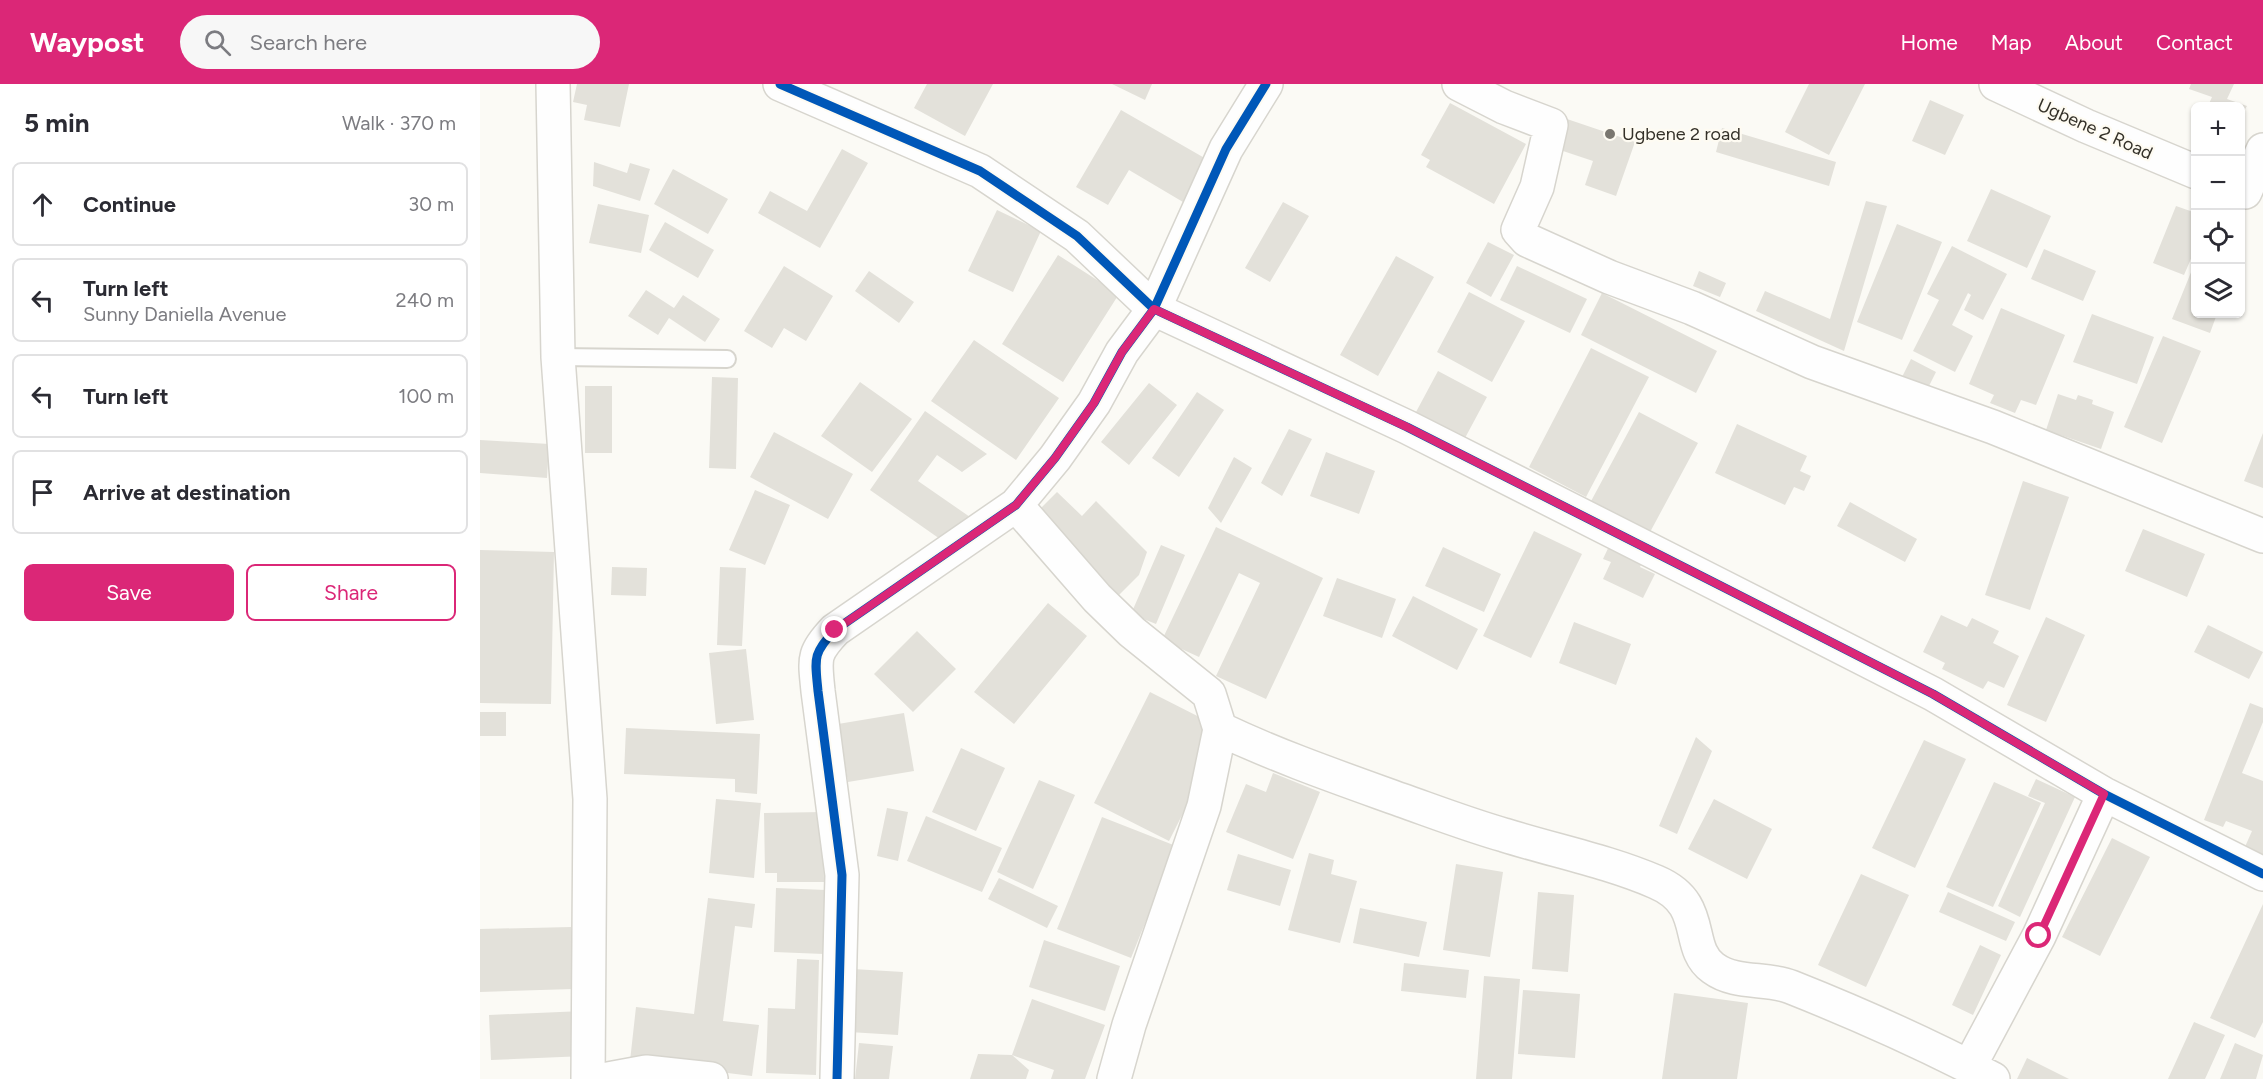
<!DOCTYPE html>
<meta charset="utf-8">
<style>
:root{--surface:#fff;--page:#f7f7f7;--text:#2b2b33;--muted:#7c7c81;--line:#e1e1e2;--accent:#db2777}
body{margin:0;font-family:Figtree,sans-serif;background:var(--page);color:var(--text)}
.controls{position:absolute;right:18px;top:18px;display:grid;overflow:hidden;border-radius:9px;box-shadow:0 2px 4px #0004}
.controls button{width:54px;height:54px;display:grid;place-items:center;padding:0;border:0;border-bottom:2px solid var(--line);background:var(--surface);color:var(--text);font:30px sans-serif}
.stop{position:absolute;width:18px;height:18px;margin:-14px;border:4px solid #db2777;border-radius:50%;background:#fff}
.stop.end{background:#db2777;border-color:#fff;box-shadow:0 2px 6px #0008}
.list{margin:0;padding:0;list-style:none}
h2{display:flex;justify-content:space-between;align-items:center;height:78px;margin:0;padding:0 24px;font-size:26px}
h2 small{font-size:20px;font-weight:400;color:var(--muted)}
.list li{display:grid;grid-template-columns:39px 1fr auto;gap:18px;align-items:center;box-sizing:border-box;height:84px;margin:0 12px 12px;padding:0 12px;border:2px solid var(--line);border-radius:9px}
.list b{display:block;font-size:22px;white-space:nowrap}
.list p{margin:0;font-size:20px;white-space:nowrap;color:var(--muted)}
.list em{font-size:20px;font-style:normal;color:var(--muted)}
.actions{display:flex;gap:12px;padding:18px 24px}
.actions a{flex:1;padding:14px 0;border:2px solid var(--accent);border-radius:9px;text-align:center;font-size:21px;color:var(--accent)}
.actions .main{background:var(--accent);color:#fff}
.icon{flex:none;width:33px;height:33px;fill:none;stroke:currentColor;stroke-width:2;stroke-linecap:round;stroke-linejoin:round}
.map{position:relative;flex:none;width:1783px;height:995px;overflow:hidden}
header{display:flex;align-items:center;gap:36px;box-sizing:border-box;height:84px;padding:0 30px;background:var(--accent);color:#fff}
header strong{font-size:28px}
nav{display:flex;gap:33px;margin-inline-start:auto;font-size:21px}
.search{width:420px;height:54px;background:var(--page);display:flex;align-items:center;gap:15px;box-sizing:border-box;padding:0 21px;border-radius:33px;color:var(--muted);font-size:22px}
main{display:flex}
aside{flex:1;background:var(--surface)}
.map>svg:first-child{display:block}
.building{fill:#e3e1da}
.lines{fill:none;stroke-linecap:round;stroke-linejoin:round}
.service-casing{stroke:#d7d5ce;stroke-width:20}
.minor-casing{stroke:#d7d5ce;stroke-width:36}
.service{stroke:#fefefe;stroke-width:16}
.minor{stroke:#fefefe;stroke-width:33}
.cycleway-casing{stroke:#fefbf2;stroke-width:13}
.cycleway{stroke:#0057b8;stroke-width:9}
.route{stroke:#db2777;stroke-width:8}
.poi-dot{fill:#7a7770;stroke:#fefbf2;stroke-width:2}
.labels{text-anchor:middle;stroke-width:4.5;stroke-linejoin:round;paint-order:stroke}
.street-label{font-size:18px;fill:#343129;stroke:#fefbf2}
.poi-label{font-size:18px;fill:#343129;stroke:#fefbf2;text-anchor:start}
</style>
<header>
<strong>Waypost</strong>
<div class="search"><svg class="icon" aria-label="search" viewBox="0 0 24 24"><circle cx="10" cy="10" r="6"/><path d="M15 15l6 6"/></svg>Search here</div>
<nav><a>Home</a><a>Map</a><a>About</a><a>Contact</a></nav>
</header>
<main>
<aside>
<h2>5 min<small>Walk · 370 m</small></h2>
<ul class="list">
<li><svg class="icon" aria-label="ahead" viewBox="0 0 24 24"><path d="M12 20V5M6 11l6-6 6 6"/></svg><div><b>Continue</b></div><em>30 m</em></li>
<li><svg class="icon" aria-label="left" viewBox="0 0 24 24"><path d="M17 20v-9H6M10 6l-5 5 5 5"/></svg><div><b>Turn left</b><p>Sunny Daniella Avenue</p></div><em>240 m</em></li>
<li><svg class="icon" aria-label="left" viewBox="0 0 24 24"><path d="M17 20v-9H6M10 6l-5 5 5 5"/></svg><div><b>Turn left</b></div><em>100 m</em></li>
<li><svg class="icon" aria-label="arrive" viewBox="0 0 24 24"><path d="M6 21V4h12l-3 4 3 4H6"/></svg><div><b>Arrive at destination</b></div></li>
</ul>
<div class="actions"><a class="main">Save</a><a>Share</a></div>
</aside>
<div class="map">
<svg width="1783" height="995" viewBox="0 0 1783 995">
<rect width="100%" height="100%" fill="#fbfaf5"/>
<!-- building -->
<path class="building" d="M97 0H149L140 43 104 36 107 21 93 18Z
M447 0H513L485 52 434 24Z
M632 0H672L665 16Z
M1329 0H1385L1349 71 1305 48Z
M1711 0H1754L1747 15 1767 22 1761 32 1760 22H1728L1732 13 1709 5Z
M1450 16 1484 31 1465 71 1432 57Z
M970 19 1046 60 1014 120 946 83 950 76 941 71Z
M641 26 728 76 703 118 649 86 628 121 596 103Z
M1087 35 1155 58 1136 112 1105 101 1113 77 1077 65Z
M1242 44 1356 78 1349 102 1236 68Z
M362 65 388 79 340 164 278 129 290 107 327 127Z
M114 78 147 89 150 79 170 85 160 117 113 102Z
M193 85 248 115 228 150 174 120Z
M1511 105 1571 132 1547 184 1487 157Z
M1386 117 1407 122 1364 267 1276 227 1285 207 1350 235Z
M803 118 829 132 790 198 765 184Z
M118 120 169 131 161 169 109 159Z
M1696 122 1716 129V163L1704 191 1673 179Z
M517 126 561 147 533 208 488 187Z
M185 138 234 166 218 194 169 166Z
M1417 140 1462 158 1422 256 1377 238Z
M1008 158 1034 171 1011 213 986 199Z
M1472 162 1527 190 1503 236 1484 226 1491 211 1488 209 1472 241 1493 252 1475 288 1433 267 1459 216 1447 210Z
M1564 165 1616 187 1603 217 1551 195Z
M578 171 639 210 583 298 522 260Z
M916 172 954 193 898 292 860 271Z
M1716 176V230H1737L1730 249 1692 235Z
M304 182 353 212 326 257 304 244 292 264 264 247Z
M1037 182 1107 215 1090 249 1020 216Z
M389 187 434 218 419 239 375 207Z
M1219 187 1246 199 1240 213 1213 202Z
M166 206 194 224 203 211 240 235 225 258 189 234 178 251 148 232Z
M989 208 1045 237 1012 298 957 268Z
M1122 209 1237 267 1216 309 1101 251Z
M1521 224 1585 251 1556 321 1541 316 1535 329 1510 319 1514 311 1489 300Z
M1612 230 1674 253 1657 300 1593 278Z
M1683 252 1721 267 1682 359 1644 343Z
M494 256 579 314 536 376 451 317Z
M1111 264 1169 293 1106 413 1049 383Z
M1431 275 1456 288 1447 306 1422 293Z
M958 287 1007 313 985 354 936 328Z
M232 293 258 294 256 385 229 384Z
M380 298 432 335 392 388 341 352Z
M669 299 697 321 649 381 621 358Z
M105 302H132V369H105Z
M717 308 744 326 699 393 672 374Z
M1578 310 1596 316 1598 311 1613 316 1612 320 1634 328 1621 365 1566 346Z
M445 327 507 370 482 388 457 371 438 397 490 433 470 462 390 406Z
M1159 328 1218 359 1169 450 1110 419Z
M1257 340 1327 372 1320 387 1331 392 1324 407 1314 403 1305 421 1235 389Z
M809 345 832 355 802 412 781 399Z
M294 348 373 390 348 435 270 393Z
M1783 349V404L1764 397Z
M0 356 69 360 67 394 0 389Z
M846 368 895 387 879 430 830 412Z
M754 373 772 384 741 439 728 424Z
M1543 397 1589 413 1550 526 1505 511Z
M275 406 310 421 285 481 249 466Z
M577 408 602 432 616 417 667 468 659 491 635 515 551 434Z
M1370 418 1437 455 1425 478 1357 442Z
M736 443 843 494 786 615 736 592 780 499 759 489 719 573 682 556Z
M1663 445 1725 470 1707 513 1645 487Z
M1054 447 1102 470 1051 574 1003 552Z
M1131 458 1164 474 1160 483 1175 490 1163 514 1123 495 1131 478 1123 475Z
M681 461 705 471 676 540 651 530Z
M963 463 1021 490 1004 528 945 502Z
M0 466 74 468 71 620 0 619Z
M132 483 167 484 166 512 131 511Z
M240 483 266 484 262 562 237 561Z
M857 494 916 515 902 554 843 532Z
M933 512 998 545 977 586 912 552Z
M568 519 607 552 534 640 494 608Z
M1461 531 1487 543 1492 534 1519 547 1513 559 1539 572 1524 604 1508 597 1503 605 1462 585 1465 579 1443 568Z
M1566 533 1605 551 1566 638 1527 621Z
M1094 538 1151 560 1136 601 1079 579Z
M1728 541 1783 568 1769 595 1714 568Z
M437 547 476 585 433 628 394 590Z
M266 565 274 636 236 640 229 569Z
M670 608 745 646 689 757 614 719Z
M1770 619 1783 624V638L1762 689 1783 697V772L1764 765 1772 747 1746 737 1743 743 1724 736Z
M0 628H26V652H0Z
M424 629 434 687 368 698 358 640Z
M146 644 280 650 277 710 255 708V695L144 690Z
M1216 653 1232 667 1197 750 1179 742Z
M1444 656 1486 675 1435 784 1392 764Z
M481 664 525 684 496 747 452 728Z
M793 689 840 708 813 775 746 748 766 700 786 708Z
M1556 695 1595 713 1540 833 1518 822 1565 719 1548 712Z
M559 696 595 711 553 805 517 788Z
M1514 698 1561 719 1513 823 1466 803Z
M236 715 281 719 274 794 229 789Z
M1234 715 1292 745 1267 795 1208 765Z
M407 724 428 728 418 777 397 772Z
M343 728 344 798H297V789H285L284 729Z
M446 732 522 764 502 808 427 777Z
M622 733 696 762 651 874 577 845Z
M1632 754 1670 773 1620 872 1582 853Z
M829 769 854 776 851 790 877 797 860 859 808 846Z
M758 770 811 786 800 822 747 806Z
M976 780 1023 788 1010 873 963 866Z
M1381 790 1429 811 1386 903 1338 881Z
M519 794 578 822 567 844 508 815Z
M296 804 346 806 344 870 294 868Z
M1058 808 1094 811 1088 888 1052 885Z
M1468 808 1535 838 1526 857 1459 828Z
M228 814 275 820 272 844 255 842 243 937 279 941 272 992 150 977 156 923 214 930Z
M1783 820V938L1775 954 1730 934Z
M880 824 947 838 939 873 873 859Z
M91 843 93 905 0 908V845Z
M564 856 640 882 625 927 549 903Z
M1500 861 1521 871 1493 931 1472 921Z
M317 875 339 876 336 991 286 989 288 924 315 925Z
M924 879 989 886 986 914 921 907Z
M373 885 423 888 418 951 369 948Z
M1004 892 1040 895 1032 995H996Z
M1043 906 1100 910 1095 974 1038 970Z
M1194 909 1268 919 1257 995H1182Z
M552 915 625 941 605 995H571L574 986 532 971 549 986 546 995H490L498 970 532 971Z
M103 927 105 972 11 976 9 931Z
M1714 938 1745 951 1725 995H1688Z
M379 959 413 962 409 995H375Z
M1755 959 1783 971 1776 995H1740Z
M1547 974 1589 995H1537Z"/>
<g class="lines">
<defs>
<path id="service" d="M78 273 247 275"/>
<path id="minor" d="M73 0 78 273 110 715 108 995
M300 0 500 87 597 152 674 225 927 343 1241 502 1453 610 1624 710 1783 790
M979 0 1024 23 1071 41 1057 103 1038 146 1047 156 1129 193 1212 224 1332 278 1513 343 1783 452
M1516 0 1606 42 1716 88
M1765 108 1783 66
M536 421 617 514 652 548 729 610 740 645 724 722 649 941 634 995
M740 645C799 673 860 694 921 716 955 728 989 741 1024 751 1075 767 1127 777 1176 798 1228 820 1204 863 1233 884 1256 901 1286 893 1311 903 1379 930 1448 961 1513 995
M1489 983 1559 852 1624 710
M128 995 166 988 231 995
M357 995 362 791 338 607C335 575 332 570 355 546L536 421 575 374 614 319 642 268 674 225 746 65 786 0"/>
</defs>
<!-- service casing -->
<use href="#service" class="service-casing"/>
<!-- minor casing -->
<use href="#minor" class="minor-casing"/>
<!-- service -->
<use href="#service" class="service"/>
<!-- minor -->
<use href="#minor" class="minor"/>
<defs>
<path id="cycleway" d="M300 0 500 87 597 152 674 225 927 343 1241 502 1453 610 1624 710 1783 790
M357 995 362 791 338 607C335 575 332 570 355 546L536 421 575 374 614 319 642 268 674 225 746 65 786 0"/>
</defs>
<!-- cycleway casing -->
<use href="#cycleway" class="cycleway-casing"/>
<!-- cycleway -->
<use href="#cycleway" class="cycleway"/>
</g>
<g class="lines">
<!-- route -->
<path class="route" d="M355 546 536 421 575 374 614 319 642 268 674 225 927 343 1241 502 1453 610 1624 710 1559 852"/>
</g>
<!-- markers -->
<circle class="poi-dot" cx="1130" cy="50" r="6"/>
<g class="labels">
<!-- street labels -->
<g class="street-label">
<text transform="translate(1615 45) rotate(24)" y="6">Ugbene 2 Road</text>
</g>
<!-- poi labels -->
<g class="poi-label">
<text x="1142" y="56">Ugbene 2 road</text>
</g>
</g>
</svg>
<div class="controls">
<button>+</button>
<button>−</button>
<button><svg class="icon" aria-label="locate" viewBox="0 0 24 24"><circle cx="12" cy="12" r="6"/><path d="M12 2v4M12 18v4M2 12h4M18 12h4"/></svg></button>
<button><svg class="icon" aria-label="layers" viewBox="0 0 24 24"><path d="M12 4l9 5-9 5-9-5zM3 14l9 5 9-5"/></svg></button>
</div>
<div class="stop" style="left:1559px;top:852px"></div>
<div class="stop end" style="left:355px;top:546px"></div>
</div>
</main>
